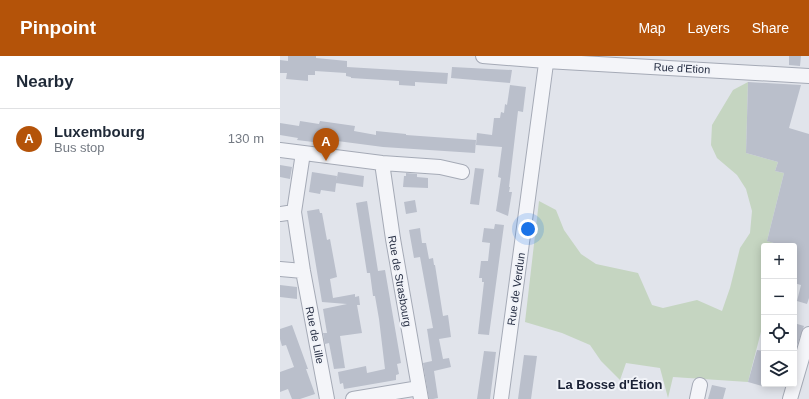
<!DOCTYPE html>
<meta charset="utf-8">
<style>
:root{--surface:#fff;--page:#f6f6f7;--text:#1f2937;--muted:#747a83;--line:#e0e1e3;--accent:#b45309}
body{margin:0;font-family:Helvetica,sans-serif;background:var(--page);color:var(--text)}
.controls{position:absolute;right:12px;bottom:12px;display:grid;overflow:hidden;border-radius:4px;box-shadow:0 2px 10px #0003}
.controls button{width:36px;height:36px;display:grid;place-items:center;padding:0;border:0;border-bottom:1px solid var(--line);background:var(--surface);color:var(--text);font:20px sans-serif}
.you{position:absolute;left:248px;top:173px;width:14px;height:14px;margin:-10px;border:3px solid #fff;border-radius:50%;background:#1a73e8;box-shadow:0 0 0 6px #1a73e833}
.badge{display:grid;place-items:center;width:26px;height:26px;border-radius:50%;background:var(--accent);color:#fff;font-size:13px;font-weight:700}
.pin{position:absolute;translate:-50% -33px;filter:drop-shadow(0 1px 2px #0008)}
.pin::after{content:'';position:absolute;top:21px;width:14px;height:12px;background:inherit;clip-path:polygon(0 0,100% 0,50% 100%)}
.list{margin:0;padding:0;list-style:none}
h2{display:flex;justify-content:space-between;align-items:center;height:52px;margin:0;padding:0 16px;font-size:17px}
h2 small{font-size:13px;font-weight:400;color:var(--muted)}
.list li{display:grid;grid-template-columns:26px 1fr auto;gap:12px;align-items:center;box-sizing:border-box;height:60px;padding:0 16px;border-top:1px solid var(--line)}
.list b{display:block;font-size:15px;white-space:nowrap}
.list p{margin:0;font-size:13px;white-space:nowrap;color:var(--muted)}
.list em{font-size:13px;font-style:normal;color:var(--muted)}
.icon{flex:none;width:22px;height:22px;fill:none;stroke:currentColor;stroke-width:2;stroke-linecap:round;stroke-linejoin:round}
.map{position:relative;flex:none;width:529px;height:343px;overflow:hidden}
header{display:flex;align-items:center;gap:24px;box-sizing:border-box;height:56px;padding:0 20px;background:var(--accent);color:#fff}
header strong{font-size:19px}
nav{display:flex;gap:22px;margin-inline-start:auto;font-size:14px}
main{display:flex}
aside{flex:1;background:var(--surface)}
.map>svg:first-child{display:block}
.green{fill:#c5d5c1}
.building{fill:#babfcb}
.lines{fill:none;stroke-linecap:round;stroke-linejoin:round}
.minor-casing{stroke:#a5aab6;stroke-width:16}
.minor{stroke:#f4f5f9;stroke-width:14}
.labels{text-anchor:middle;stroke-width:4;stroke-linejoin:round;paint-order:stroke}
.street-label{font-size:11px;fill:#272f44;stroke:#f1f3f8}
.quarter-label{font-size:13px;font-weight:bold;fill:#1a2135;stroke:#f1f3f8}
</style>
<header>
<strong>Pinpoint</strong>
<nav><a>Map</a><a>Layers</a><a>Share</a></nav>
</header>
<main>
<aside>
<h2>Nearby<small></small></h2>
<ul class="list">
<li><span class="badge">A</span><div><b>Luxembourg</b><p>Bus stop</p></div><em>130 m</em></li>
</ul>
</aside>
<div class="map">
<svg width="529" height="343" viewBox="0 0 529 343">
<rect width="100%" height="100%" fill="#e1e4eb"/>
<!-- green -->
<path class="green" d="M468 26 466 97 498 106 495 115 504 117 487 185 504 190H484V264L468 326 393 321 388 342 380 312 346 307 340 324 321 305 310 289 282 277 245 266 259 145 276 154 284 174 301 198 316 208 358 217 372 249 383 252 417 244 442 255 450 232 460 192 470 177 472 155 466 133 457 119 437 102 431 89 432 69 453 34Z"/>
<!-- building -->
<path class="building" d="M8 0H36V2L67 5V11L168 17 167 28 135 26V30L119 29V25L71 22V21L66 20V17L35 15V19H28V25L6 23 7 17H0V4L8 5Z
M509 0H521L520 10 509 9Z
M172 11 232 14 230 27 171 22Z
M468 26 521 29 509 72 529 78V242L527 248 517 245 521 229 514 227V190H504L487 185 504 117 495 115 498 106 466 97Z
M230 29 246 31 243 56 238 55 229 131H230L229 136H232L228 160 216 155 221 122 218 121 222 91 196 89 197 77 212 79 214 62H220L221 56 224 57 225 48 227 49Z
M20 65 39 68 40 65 75 70 74 75 96 79V75L126 78V79L196 84 195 97 103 91 42 83 41 87 17 84 18 82 0 79V67L19 70Z
M0 109 12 111 10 123 0 121Z
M195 112 204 113 199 149 190 148Z
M32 116 57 120 55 136 41 134 40 138 29 136Z
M58 116 84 120 83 131 56 127Z
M126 117 137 118V121L148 122V132L123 131 124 120H126Z
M135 144 137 156 126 158 124 146Z
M87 145 98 215 105 214 121 307 117 308 119 318 116 319V324L64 333 63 327 60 328 58 316 86 310 87 317 105 313 99 263 95 240H93L90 217H87L76 147Z
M39 153 40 157H42L47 184 50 183 57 221 50 223 53 242 75 238V241L79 240 80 249H77L82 277 60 280 65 312 54 313 49 287 45 288 43 277H47L43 253 67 248 42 246 27 155Z
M215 168 224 169 209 279 198 278 204 226H202V222H199L201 205H208L210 187 202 186 204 172 214 173Z
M140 172 142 187H146L149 203 153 202 154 209H155L163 260 168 259 171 281 159 283 163 303 169 302 171 311 154 315 158 342 153 343H149L143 307 152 305 147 273 153 272 140 201 134 202 129 174Z
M0 229 17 231V243L0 241Z
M514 267 524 270 515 295 514 294Z
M12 269 28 313H26L35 338 20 343H12L8 333 0 336V316L14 311 6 289 2 290 0 283V273Z
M477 294 484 295V324L482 330 468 326Z
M204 295 216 296 210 343H197Z
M244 299 257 300 251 343H238Z
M432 329 446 332 443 343H428Z"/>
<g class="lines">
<defs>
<path id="minor" d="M203 0 266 5 529 20
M0 94 102 107 160 111 182 116
M23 97 14 156 23 215 47 343
M102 107 113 183 141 343
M0 158 14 156
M0 213 23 215
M73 343 139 332
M221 343 267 0
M417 343 420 329
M510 343 529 278"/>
</defs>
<!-- minor casing -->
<use href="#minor" class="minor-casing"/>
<!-- minor -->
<use href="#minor" class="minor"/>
</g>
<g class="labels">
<!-- street labels -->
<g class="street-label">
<text transform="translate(402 12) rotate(3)" y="4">Rue d'Etion</text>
<text transform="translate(120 225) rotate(80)" y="4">Rue de Strasbourg</text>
<text transform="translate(236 233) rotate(-82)" y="4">Rue de Verdun</text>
<text transform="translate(35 279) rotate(79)" y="4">Rue de Lille</text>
</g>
<!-- quarter labels -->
<g class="quarter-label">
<text x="330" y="333">La Bosse d'Étion</text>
</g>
</g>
</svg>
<div class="controls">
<button>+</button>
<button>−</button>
<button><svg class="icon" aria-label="locate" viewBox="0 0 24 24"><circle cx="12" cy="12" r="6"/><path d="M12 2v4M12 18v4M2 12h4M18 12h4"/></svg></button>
<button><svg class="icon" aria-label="layers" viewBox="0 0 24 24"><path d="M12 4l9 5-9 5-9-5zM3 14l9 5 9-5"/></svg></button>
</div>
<div class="you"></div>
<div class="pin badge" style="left:46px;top:105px">A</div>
</div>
</main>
